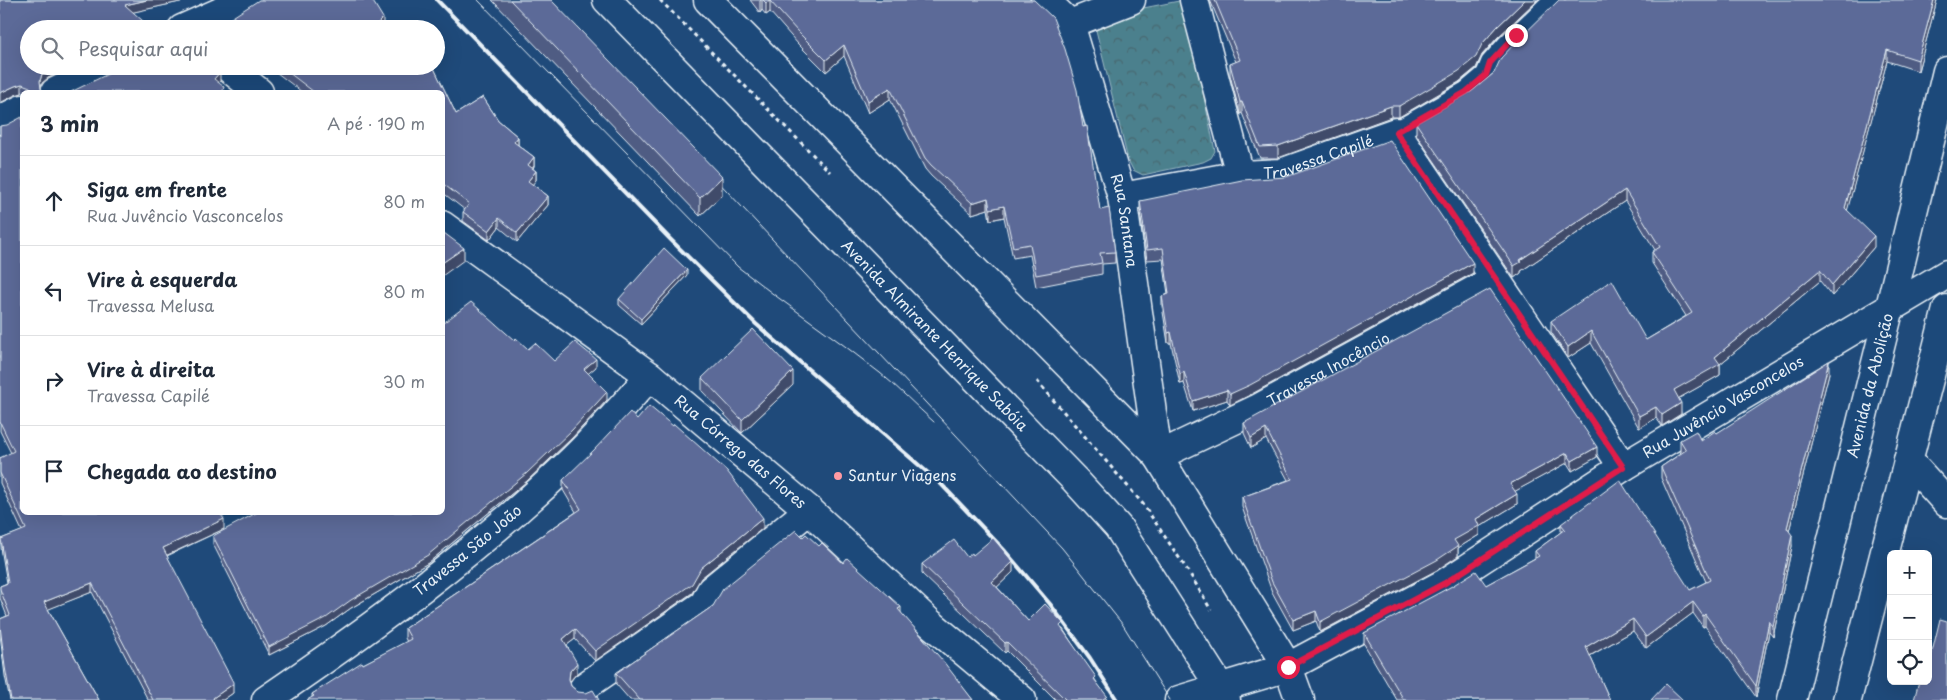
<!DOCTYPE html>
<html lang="pt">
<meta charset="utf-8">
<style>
:root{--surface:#fff;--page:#f6f6f7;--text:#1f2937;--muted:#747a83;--line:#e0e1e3}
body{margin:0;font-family:"Playpen Sans",sans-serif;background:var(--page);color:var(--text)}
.controls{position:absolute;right:15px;bottom:15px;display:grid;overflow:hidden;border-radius:8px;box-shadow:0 5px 20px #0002}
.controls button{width:45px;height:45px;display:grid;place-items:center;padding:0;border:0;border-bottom:1px solid var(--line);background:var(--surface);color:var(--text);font:25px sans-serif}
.stop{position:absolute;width:15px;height:15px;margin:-11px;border:4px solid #e11d48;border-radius:50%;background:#fff}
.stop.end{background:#e11d48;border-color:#fff;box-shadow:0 1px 5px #0008}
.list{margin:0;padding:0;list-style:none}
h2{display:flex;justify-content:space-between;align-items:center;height:65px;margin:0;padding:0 20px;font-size:21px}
h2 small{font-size:16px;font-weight:400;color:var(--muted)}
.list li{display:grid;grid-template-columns:32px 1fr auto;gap:15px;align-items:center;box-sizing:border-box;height:90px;padding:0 20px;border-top:1px solid var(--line)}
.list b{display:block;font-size:19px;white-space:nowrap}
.list p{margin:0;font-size:16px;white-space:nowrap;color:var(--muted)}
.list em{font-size:16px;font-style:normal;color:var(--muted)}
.icon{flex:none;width:28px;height:28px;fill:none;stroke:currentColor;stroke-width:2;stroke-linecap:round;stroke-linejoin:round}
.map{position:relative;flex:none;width:1947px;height:700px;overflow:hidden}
.search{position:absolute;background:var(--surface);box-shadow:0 5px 20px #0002;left:20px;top:20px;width:425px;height:55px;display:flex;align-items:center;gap:12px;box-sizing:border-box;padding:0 18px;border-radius:28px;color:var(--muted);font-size:19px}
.panel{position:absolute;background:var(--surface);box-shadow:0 5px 20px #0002;left:20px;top:90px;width:425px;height:425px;border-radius:8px}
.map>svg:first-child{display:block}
.park{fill:url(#park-crowns);stroke:#9ab8c2}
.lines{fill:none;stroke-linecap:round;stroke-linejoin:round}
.lane-casing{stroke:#e8f1f8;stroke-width:24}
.street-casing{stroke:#e8f1f8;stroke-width:31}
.primary-casing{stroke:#e8f1f8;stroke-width:31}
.highway-casing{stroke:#e8f1f8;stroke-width:31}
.path{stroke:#e8f1f8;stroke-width:3;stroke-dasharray:4 4;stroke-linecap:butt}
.lane{stroke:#1f4a7a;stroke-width:20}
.street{stroke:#1f4a7a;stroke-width:28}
.primary{stroke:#1f4a7a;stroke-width:28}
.highway{stroke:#1f4a7a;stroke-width:28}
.tram{stroke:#e8f1f8;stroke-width:1}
.rail{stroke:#e8f1f8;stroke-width:4}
.wall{fill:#4f5c83;stroke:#e8f1f8}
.shaded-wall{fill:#404b6a;stroke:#e8f1f8}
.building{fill:#5c6b98;stroke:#e8f1f8}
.route{stroke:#e11d48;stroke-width:6}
.poi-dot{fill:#ff9aa2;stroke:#1f4a7a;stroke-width:2}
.labels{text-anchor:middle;stroke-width:4;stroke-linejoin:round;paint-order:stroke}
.street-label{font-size:15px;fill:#e8f1f8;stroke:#1f4a7a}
.poi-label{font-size:15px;fill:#e8f1f8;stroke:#1f4a7a;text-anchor:start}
</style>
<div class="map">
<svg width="1947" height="700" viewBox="0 0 1947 700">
<defs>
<pattern id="park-crowns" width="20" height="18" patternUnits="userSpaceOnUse" patternTransform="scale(1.25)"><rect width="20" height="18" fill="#4b808d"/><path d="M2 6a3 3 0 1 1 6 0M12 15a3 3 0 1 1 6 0" fill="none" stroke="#49676f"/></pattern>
</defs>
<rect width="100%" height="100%" fill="#1f4a7a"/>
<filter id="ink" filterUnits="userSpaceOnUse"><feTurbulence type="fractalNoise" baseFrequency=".02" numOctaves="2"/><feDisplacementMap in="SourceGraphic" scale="10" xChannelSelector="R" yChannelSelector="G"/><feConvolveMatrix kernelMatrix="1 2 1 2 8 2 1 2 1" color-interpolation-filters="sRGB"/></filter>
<g filter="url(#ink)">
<!-- park -->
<path class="park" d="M1184 0 1215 151 1211 158 1203 162 1143 175 1133 170 1128 160 1093 18Z"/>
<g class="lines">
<defs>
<path id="lane" d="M1396 132 1466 92 1486 75 1491 63 1506 46 1554 0"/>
<g id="street">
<path id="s1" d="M1045 0 1070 24 1122 197 1158 456 1257 409 1495 279"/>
<path d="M1194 0 1240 175"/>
<path d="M1070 24 1131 0"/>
<path d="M182 29 247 0"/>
<path d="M226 66 259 92"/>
<path d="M55 92 107 66"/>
<path d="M0 120 22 109"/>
<path id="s2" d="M1122 197 1240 175 1281 173 1396 132 1623 467"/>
<path id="s3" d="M442 225 650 376 809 510 931 624 1022 700"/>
<path d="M1908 460 1947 503"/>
<path d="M584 687 704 604 711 590 809 510"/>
<path id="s4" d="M266 700C373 627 479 550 573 459 600 433 624 404 650 376"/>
<path id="s5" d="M1179 700 1288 667 1445 583 1623 467 1947 274"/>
</g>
<g id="primary">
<path id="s6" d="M1792 700 1890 307 1947 71"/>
<path d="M1847 700 1947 309"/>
</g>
<g id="highway">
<path id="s7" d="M607 0 1075 480 1118 527 1220 687 1226 700"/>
<path d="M708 0 1158 456 1288 667 1300 700"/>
</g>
</defs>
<!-- lane casing -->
<use href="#lane" class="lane-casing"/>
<!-- street casing -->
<use href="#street" class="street-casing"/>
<!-- primary casing -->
<use href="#primary" class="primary-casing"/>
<!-- highway casing -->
<use href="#highway" class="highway-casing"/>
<!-- path -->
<path class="path" d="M660 0 830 172
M1037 381 1143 504 1190 574 1211 610"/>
<!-- lane -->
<use href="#lane" class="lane"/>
<!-- street -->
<use href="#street" class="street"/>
<!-- primary -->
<use href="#primary" class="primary"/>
<!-- highway -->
<use href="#highway" class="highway"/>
<!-- tram -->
<path class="tram" d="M478 0 738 267C784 304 834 336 880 373 899 388 916 406 934 422
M712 175 1062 548 1123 625 1170 700"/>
<!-- rail -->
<path class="rail" d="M437 0 671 240 756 324 942 485 1005 551 1050 604 1090 658 1117 700"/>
</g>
<!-- wall -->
<path class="wall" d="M0 0H189L133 12 29 29 72 66 48 78 42 83 41 88 43 92H22V93L15 95Z
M492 0H551L722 195 700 216Z
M750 0H1034L1083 127 1100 210 1115 252V263L1102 264V274L1036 287 1030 255 1013 258 1004 217 990 220 988 209 972 214 931 176 925 169 890 99 868 113 844 56 826 72 798 44 770 12 766 15 762 10 760 13Z
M1210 0H1537L1497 38 1482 55 1476 68 1459 82 1399 117H1391L1278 158H1260L1242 113 1240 114 1230 75V64L1236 62Z
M1937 0 1918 71 1887 61 1847 210 1874 247 1832 296 1820 281 1720 364V375L1679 398 1681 414 1662 426 1656 418 1639 428 1591 343 1568 358 1551 332V321L1646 340 1686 316 1652 263V252L1655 250 1625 201 1521 271V273L1514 278 1416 134V123L1472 91 1494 73Z
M268 66H410L411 68 414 66H433L456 114 483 97 498 120 518 137V145L534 157V166L533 169 536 171V180L532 184 548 196V205L517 242 499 227 489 240 463 221V212L465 210 442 192V92H302Z
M0 126 22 512 224 529 167 556 233 693 223 700H148L92 592 48 609 99 700H10L5 676 0 635V619L7 616 0 598V586L7 583 1 548V539L22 531 0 483V458L11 453 0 431Z
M1140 201 1473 273 1250 395 1230 405 1227 400 1193 411 1184 383 1180 384 1171 343H1168L1162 306V296L1168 294 1163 259 1147 260 1140 212Z
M687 275 641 324 619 305V299Z
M514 340 528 349 554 361 596 367 588 373 607 400 572 438 527 481 428 563 351 608 326 626 269 655 213 544V536L442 512Z
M1829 373 1789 531 1792 546 1773 637 1769 632 1756 697 1705 626 1703 627 1693 613 1646 648 1633 631 1590 656 1610 700H1397L1364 644V633L1486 585 1535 558V551L1561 532V524L1690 590 1706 582 1661 478V467L1681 453 1680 452V440L1701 441 1717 433Z
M702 378 793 385 742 433 702 391Z
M637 420 763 528 701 578 692 593 595 661 575 639 567 645 577 673 570 682 571 686 578 692 312 697V694L363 664 407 642 405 638V628L576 512 563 490V480Z
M1244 423 1597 457 1572 471 1567 463 1515 491 1517 504 1479 527V535L1458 548V556L1437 570 1320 632 1316 621 1293 630 1272 592 1242 507V497L1288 480 1266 439 1251 448 1244 433Z
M803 537 819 546 843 563 901 613 973 700H630L616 684V673L713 606Z
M973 555 1013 572 997 587 1028 621 1063 629 1096 681 1107 700H1056L1007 651 1005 653 922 574V564L967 557Z"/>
<!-- shaded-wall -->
<path class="shaded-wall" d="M147 0H189L125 14V5Z
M761 0H762V10L760 13V1Z
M1525 0H1537L1497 38 1482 55 1476 68 1459 82 1399 117V106L1482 44 1497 27Z
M1934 0H1937L1918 71V60Z
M770 1V12L766 15V3Z
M383 18V27L381 29H372Z
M844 45V56L826 72V60Z
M1887 50V61L1845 219V208Z
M53 66H72L48 78 42 83 40 91V81L42 74 48 69Z
M220 72V81L214 88V79Z
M22 84V93L15 95 0 103V93L15 86Z
M890 88V99L868 113V101Z
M1240 102H1242V113L1240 114Z
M1391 106V117L1278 158V146Z
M518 137V146L514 142Z
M534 157V166L528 174V165Z
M536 171V180L528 190V181Z
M722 177V195L700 216V198Z
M1625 190V201L1521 271V273L1514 278V266L1520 260Z
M548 196V205L517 242V233Z
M988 198V209L972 214V203Z
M1004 206V217L990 220V209Z
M499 218V227L489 240V231Z
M1874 236V247L1832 296V285Z
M464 248V260L442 276V263Z
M1473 263V273L1250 395 1230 405V394Z
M687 270V275L641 324V319Z
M1820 270V281L1720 364V375L1674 401V390L1715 357Z
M1591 331V343L1568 358V347Z
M1171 332V343H1168V333Z
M596 359V367L584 377V369Z
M1829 361V373L1787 539V528Z
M793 371V385L742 433V420Z
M1184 372V383L1180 384V374Z
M1227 390V400L1193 411V401Z
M607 392V400L572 438 527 481 428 563 351 608 326 626 269 655V647Z
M1681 403V414L1662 426V415Z
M1656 407V418L1639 428V416Z
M1266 429V439L1251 448V438Z
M1597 447V457L1572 471V461Z
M1567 453V463L1510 494V484Z
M1517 494V504L1479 527V535L1458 548V556L1437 570 1320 632V622L1454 540 1476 519Z
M763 518V528L701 578 692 593 595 661V651L701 568Z
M224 519V529L163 557V548Z
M1792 535V546L1773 637V626Z
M1013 562V572L992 592V582Z
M92 583V592L44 611V602Z
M1693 602V613L1646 648V637Z
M901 607V618L898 609Z
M1316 611V621L1293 630V620Z
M1705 614V626L1703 627V616Z
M1633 619V631L1586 658V647Z
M1769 621V632L1756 697V686Z
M575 629V639L563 648V639Z
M1007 642V651L1005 653V643Z
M577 663V673L570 681 569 689V679L570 671Z
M233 684V693L223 700H213V698Z"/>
<!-- building -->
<path class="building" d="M0 0H147L125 5 152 29H29V66H53L48 69 42 74 40 81 41 89 43 92H35L30 87 22 84 15 86 0 93Z
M259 0H372L383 18 372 29H214Z
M510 0H551L722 177 700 198Z
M763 0H1034L1053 18 1065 49 1077 90 1083 127 1087 126 1100 210 1109 208 1115 252 1100 253 1102 263 1036 275 1030 244 1013 247 1004 206 990 209 988 198 972 203 931 165 925 158 890 88 868 101 844 45 826 60 798 32 770 1 766 3Z
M1215 0H1525L1497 27 1482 44 1476 57 1459 71 1399 106H1391L1278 146 1260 147 1242 102H1240L1230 64 1240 60Z
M1559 0H1934L1918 60 1887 50 1845 208 1874 236 1832 285 1820 270 1715 357 1720 364 1674 390 1681 403 1662 415 1656 407 1639 416 1591 331 1568 347 1551 321 1612 280 1646 340 1692 313 1652 252 1660 247 1625 190 1520 260 1521 262 1514 266 1416 123 1472 91 1494 73 1501 58 1515 43Z
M119 66H215L220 72 214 79 224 87 223 90 226 92H71L114 71Z
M280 66H410L411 68 414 66H433L456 114 483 97 498 120 518 137 514 142 534 157 528 165 536 171 528 181 548 196 517 233 499 218 489 231 463 212 469 204 442 183V92H314Z
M22 117V512H219L224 519 163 548 233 682V684L213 698 214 700H153L92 583 44 602 99 700H11L5 667 0 626V619L10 615 0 589V586L8 583 1 539 26 529 0 473V458L14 451 0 422V126L7 125Z
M1390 140 1473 263 1250 385 1230 394 1227 390 1193 401 1184 372 1180 374 1171 332 1168 333 1162 296 1169 294 1163 248 1147 250 1140 201 1242 180 1286 177Z
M444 233 464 248 442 263V234Z
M664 248 687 270 641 319 619 299Z
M1490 289 1597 447 1572 461 1567 453 1510 484 1517 494 1476 519 1479 526 1454 540 1458 546 1437 560 1320 622 1316 611 1293 620 1272 582 1242 497 1292 479 1266 429 1251 438 1244 423Z
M471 302 514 340 516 338 528 349 535 343 554 361 575 342 596 359 584 369 607 392 572 430 527 473 428 555 351 600 326 618 269 647 213 536 258 512H442V324Z
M753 329 793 371 742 420 702 378Z
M1829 361 1787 528 1792 535 1773 626 1769 621 1756 686 1705 614 1703 616 1693 602 1646 637 1633 619 1586 647 1610 700H1404L1364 633 1452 586 1476 571 1486 585 1539 556 1535 551 1565 529 1561 524 1620 480 1690 590 1710 580 1661 467 1686 450 1680 440 1696 431 1701 441 1715 431 1717 433Z
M649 406 673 426 674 424 727 471 763 518 701 568 692 584 595 651 575 629 563 639 577 663 570 671 569 679 571 686 578 692 586 693 593 690 599 700H307L314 696 312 694 362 662 363 664 411 639 405 628 581 509 563 480 594 450 630 412 637 420Z
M796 530 803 537 806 534 819 546 822 543 843 563 847 558 901 607 898 609 943 661 973 700H640L616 673 713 606 723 589Z
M993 538 1013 562 992 582 1028 621 1045 604 1063 623 1060 626 1096 677 1094 679 1107 696 1102 700H1066L1007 642 1005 643 922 564 954 540 967 557 972 553 973 555Z
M1940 619 1947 621V700H1914L1919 681H1928V669Z
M1666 684 1683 700H1651Z"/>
</g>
<g class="lines" filter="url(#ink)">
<!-- route -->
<path class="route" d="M1288 667 1445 583 1623 467 1396 132 1466 92 1486 75 1490 63 1516 35"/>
</g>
<!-- markers -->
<circle class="poi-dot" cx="838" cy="476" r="5"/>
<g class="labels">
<!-- street labels -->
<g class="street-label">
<text dy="5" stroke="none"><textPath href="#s2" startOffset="201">Travessa Capilé</textPath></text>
<text dy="5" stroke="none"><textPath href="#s1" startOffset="239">Rua Santana</textPath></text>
<text dy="5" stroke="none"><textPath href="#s7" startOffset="469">Avenida Almirante Henrique Sabóia</textPath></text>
<text dy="5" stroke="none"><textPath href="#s1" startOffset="668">Travessa Inocêncio</textPath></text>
<text dy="5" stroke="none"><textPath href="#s6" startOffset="324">Avenida da Abolição</textPath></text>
<text dy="5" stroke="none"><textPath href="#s5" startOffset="621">Rua Juvêncio Vasconcelos</textPath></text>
<text dy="5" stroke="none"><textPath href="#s3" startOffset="375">Rua Córrego das Flores</textPath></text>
<text dy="5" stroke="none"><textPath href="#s4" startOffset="251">Travessa São João</textPath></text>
</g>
<!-- poi labels -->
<g class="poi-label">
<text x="848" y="481">Santur Viagens</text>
</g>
</g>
</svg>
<div class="controls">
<button>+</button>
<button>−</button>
<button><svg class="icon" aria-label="locate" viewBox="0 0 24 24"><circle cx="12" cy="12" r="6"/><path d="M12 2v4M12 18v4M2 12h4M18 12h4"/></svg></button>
</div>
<div class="stop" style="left:1288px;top:667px"></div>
<div class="stop end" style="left:1516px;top:35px"></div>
<div class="search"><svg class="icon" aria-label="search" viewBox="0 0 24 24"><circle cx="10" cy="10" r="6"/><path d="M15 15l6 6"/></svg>Pesquisar aqui</div>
<section class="panel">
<h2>3 min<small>A pé · 190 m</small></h2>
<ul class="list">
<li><svg class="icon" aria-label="ahead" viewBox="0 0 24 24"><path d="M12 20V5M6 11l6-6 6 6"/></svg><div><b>Siga em frente</b><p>Rua Juvêncio Vasconcelos</p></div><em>80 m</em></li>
<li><svg class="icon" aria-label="left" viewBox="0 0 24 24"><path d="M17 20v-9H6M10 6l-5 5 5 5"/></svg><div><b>Vire à esquerda</b><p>Travessa Melusa</p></div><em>80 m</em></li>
<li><svg class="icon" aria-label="right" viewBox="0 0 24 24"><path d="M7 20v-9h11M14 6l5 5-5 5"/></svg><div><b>Vire à direita</b><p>Travessa Capilé</p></div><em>30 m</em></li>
<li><svg class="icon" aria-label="arrive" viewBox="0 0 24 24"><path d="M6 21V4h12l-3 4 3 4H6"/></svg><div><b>Chegada ao destino</b></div></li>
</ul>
</section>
</div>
